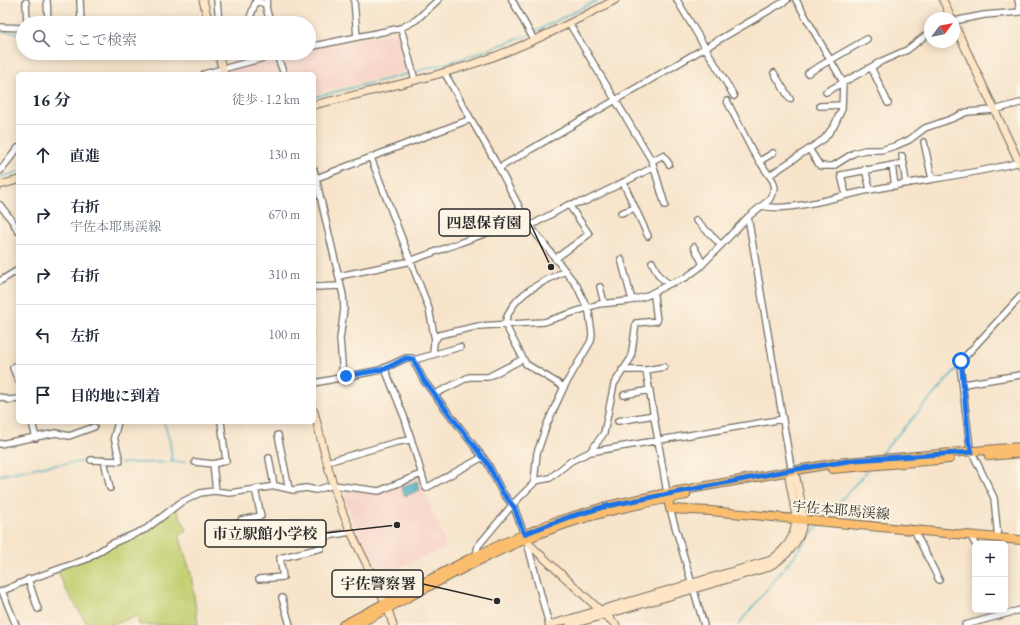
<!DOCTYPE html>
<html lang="ja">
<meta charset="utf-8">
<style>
:root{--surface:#fff;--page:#f6f6f7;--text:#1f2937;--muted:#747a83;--line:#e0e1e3}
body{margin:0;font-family:"EB Garamond","Noto Serif JP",serif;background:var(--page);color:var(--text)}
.controls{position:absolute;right:12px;bottom:12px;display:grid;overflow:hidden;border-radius:6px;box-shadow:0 2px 10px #0003}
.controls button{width:36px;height:36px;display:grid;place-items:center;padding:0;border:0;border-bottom:1px solid var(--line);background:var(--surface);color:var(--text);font:20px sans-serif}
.compass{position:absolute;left:924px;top:12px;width:36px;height:36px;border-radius:50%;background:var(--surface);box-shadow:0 2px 10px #0003;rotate:58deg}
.stop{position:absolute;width:12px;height:12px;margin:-9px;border:3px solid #1a73e8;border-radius:50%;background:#fff}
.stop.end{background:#1a73e8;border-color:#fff;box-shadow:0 1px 4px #0008}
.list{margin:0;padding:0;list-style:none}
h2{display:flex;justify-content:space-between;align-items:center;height:52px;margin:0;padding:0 16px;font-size:17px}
h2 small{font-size:13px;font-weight:400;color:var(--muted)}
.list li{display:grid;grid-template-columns:26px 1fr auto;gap:12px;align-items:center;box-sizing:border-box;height:60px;padding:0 16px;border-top:1px solid var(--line)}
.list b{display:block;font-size:15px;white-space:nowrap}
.list p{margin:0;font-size:13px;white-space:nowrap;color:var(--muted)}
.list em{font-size:13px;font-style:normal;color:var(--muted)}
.icon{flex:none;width:22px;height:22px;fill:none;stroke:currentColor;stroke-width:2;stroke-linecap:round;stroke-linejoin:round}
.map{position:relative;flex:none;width:1020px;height:625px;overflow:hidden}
.search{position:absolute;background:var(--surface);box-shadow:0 2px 10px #0003;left:16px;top:16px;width:300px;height:44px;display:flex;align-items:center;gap:10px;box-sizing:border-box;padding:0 14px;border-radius:22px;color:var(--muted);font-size:15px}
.panel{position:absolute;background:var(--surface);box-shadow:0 2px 10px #0003;left:16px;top:72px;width:300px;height:352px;border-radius:6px}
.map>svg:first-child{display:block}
.built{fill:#f7d1c7}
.green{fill:#c3cf71;stroke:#777d4e}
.water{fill:#40adbe;stroke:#366c74}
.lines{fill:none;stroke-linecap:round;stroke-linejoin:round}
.stream{stroke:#40adbe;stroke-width:1.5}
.street-casing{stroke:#726c63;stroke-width:8}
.secondary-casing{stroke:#726c63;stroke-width:9}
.primary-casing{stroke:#726c63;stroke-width:10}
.street{stroke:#fff;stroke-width:5.5}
.secondary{stroke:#fde5c5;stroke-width:7}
.primary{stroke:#fbbe6e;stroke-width:8}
.route{stroke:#1a73e8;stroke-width:5}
.labels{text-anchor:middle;stroke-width:4;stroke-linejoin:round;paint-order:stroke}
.street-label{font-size:14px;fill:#2b2b2b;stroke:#fcf5e5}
.leader{fill:none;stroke:#2b2b2b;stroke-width:1.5}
.callout-dot{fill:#2b2b2b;stroke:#fcf5e5;stroke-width:1.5}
.callout{fill:#fcf5e5;stroke:#2b2b2b;stroke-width:1.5}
.callout-label{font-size:15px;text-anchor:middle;font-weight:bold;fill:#2b2b2b}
</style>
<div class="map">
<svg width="1020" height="625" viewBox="0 0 1020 625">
<rect width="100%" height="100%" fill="#fcf5e5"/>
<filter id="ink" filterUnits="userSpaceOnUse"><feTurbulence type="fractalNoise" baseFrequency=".025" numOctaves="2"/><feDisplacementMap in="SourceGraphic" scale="8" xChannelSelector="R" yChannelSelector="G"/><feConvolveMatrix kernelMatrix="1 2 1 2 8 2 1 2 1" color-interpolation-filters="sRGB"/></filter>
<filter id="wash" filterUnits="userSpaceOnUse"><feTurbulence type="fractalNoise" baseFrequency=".012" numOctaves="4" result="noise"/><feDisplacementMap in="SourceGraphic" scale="16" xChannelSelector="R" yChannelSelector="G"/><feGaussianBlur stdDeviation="0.9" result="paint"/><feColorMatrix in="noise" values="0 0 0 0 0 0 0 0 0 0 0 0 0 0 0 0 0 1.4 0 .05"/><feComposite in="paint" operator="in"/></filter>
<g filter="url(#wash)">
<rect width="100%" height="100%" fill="#f7e4cb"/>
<!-- built -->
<path class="built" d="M400 32 411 70 314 94V74H212L297 53H309V50L345 42Z
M419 477 428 499 431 511 440 527 446 548 380 575 358 534 342 489 379 492Z"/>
<!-- green -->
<path class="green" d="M176 508 187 530 179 535 191 574 198 625H139L137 616 111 625H88L66 590 58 571 113 545 141 534Z"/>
<!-- water -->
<path class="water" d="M417 481 420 490 405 496 401 487Z"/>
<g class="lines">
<!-- stream -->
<path class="stream" d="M252 23 259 4
M0 32 23 33
M532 33 598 0
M114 53C139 59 166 61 190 53
M214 53 216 68
M415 72 467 57 529 35
M314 97 411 73
M0 177 18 172
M164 422 170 442 172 461
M879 456 959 366
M121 463 186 462
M0 475 45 466 89 461
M824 519 868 470
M738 625 819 525"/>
</g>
</g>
<g filter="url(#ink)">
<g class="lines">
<defs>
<path id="street" d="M47 0 48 23
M80 0 81 23
M217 0 219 23
M267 0 266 7 270 23
M354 0 357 37
M512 0 534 40
M677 0 734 96
M1018 0 1020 10
M26 2 27 23
M954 21 984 15 1020 12
M248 23 256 1 266 4
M569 23 652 161 665 205
M0 27 23 28
M401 28 415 80
M309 47 401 28 416 20 438 0
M137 53H151
M276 53 284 74
M871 67 888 103
M444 72 499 168 527 222 577 286 589 312 592 334 591 341 564 387 547 424 537 453 534 483 513 504 478 546 476 555
M774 73 790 99
M808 73 867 39
M204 74 282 53
M826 92 882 61 907 50 930 32
M820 106 842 105
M924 142 932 179
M809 149 820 166H833L854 153 865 150H881L895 146 909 140 925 128 951 119 967 112 994 110 1020 103
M902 156 906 183
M371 158 429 309 435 340
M652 161 663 155 669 164
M760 161 773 153
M892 165 895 186
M499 168 787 0
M865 169 870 189
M314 170 343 295 344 309 340 339 343 376
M0 171 18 148
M770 175 824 139 834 126 842 109 843 82 796 0
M314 179 471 119
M623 182 648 236
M846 195 841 175 904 163
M0 205 13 222 18 231
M762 206C787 213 842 195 870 190 920 180 971 175 1020 162
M621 213 635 208
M748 217 792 473
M696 220 721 245
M530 226 568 205 586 201 654 167
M694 247 703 264
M555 259 589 234 569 205
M621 259 632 300
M652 262 659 276 669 284
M339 276 407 262 525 219
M0 281 18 270
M314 287 341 286
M600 287 604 303
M433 354 434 342 439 335 479 326 544 322 599 304 629 301 646 296 669 284 685 278 699 268 748 217 769 200 775 188 773 181 753 152 727 101
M414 360 460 347
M18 364 13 368 18 380
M385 369 405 419 426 488 483 457
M622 370H646L664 367
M646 370 667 493
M314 383 380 370 406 358H412L424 381 488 464 502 492 514 507 524 534
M964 384 1020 375
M564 387 526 364 505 324C511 294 541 283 565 271
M435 394 469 377H488L523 359
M624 395 650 390
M0 397 9 400 18 399
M618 421 654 415
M32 422 36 438
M278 435 289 489
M0 444 56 433 69 436 94 427
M590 452 604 433 614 384 631 358 636 323 657 321 654 296 652 293
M269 458 274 486
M91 460 120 461 114 437 118 422
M104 460 110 488
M195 462 214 464
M327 462 397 442 410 440
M535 481 550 478 571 461 590 452 783 419
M216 491 213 464 226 461 221 422
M670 509 704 625
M914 530 939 580
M242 532 241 520 261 516 255 489
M971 536 975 544
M998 538 994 498 970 448 960 365 961 361 1020 297
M527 542 549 625
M28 579 38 609
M259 579 283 577 280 558 321 548 318 538 350 532
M2 591 16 625
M0 592 28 580 87 559 111 544 146 529 180 503 200 493 214 491 230 493 276 486 293 490 306 488 316 490 333 485 379 491 421 474
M282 598 290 625
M965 625 1020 610"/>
<path id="secondary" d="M203 0 209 23
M943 0 951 18
M954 24 1020 164
M218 53 224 74
M314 105C369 91 425 80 479 62 526 46 571 23 615 0
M0 185 18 180
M314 411C324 450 332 489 348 525 362 559 383 590 393 625
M524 534 530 545 616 625
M549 625 771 560C806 535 795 513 789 478L792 475 796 477C801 507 811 524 791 549 783 558 777 563 766 568L570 625"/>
<path id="primary" d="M989 456 1020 453
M832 469 949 459
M667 494 670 509 710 511 1020 540
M343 625 469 559 506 542 554 522 607 506 667 493 836 463 1020 447
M356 625C424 590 490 550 563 525 603 511 645 503 686 495"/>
</defs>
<!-- street casing -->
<use href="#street" class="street-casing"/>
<!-- secondary casing -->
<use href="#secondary" class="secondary-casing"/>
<!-- primary casing -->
<use href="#primary" class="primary-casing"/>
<!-- street -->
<use href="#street" class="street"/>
<!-- secondary -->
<use href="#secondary" class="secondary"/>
<!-- primary -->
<use href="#primary" class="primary"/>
</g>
</g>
<g class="lines" filter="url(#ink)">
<!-- route -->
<path class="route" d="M346 376 385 369 406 358 413 359 424 381 488 464 502 492 514 507 524 534 569 517 607 506 791 470 855 460 972 452 969 443 961 361"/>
</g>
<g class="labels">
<!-- street labels -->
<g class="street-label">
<text transform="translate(841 510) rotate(5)" y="5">宇佐本耶馬渓線</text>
</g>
</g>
<!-- callouts -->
<path class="leader" d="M551 267L530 223M397 525L326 533M497 601L423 584"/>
<g class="callout-dot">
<circle cx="551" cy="267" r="4"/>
<circle cx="397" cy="525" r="4"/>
<circle cx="497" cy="601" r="4"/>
</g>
<g class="callout">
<rect x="439" y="209" width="91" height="27" rx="4"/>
<rect x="205" y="520" width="121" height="27" rx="4"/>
<rect x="332" y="570" width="91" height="27" rx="4"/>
</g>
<g class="callout-label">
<text x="484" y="228">四恩保育園</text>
<text x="265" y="539">市立駅館小学校</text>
<text x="378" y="589">宇佐警察署</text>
</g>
</svg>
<div class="controls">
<button>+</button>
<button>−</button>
</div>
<svg class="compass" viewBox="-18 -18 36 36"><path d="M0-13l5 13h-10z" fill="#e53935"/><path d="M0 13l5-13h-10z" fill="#747a83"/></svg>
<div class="stop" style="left:961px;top:361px"></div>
<div class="stop end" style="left:346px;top:376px"></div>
<div class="search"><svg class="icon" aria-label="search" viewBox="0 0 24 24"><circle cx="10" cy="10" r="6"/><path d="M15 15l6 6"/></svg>ここで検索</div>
<section class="panel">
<h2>16 分<small>徒歩 · 1.2 km</small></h2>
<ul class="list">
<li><svg class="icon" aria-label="ahead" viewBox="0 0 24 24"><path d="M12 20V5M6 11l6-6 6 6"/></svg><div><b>直進</b></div><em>130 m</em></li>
<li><svg class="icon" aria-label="right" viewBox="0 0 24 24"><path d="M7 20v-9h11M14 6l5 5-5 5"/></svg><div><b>右折</b><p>宇佐本耶馬渓線</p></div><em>670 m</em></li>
<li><svg class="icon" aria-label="right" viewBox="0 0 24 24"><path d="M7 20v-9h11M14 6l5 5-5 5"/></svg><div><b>右折</b></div><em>310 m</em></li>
<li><svg class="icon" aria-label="left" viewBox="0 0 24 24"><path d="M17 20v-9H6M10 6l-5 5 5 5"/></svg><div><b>左折</b></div><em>100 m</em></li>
<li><svg class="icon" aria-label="arrive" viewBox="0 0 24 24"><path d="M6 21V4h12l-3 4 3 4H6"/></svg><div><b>目的地に到着</b></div></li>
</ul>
</section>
</div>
